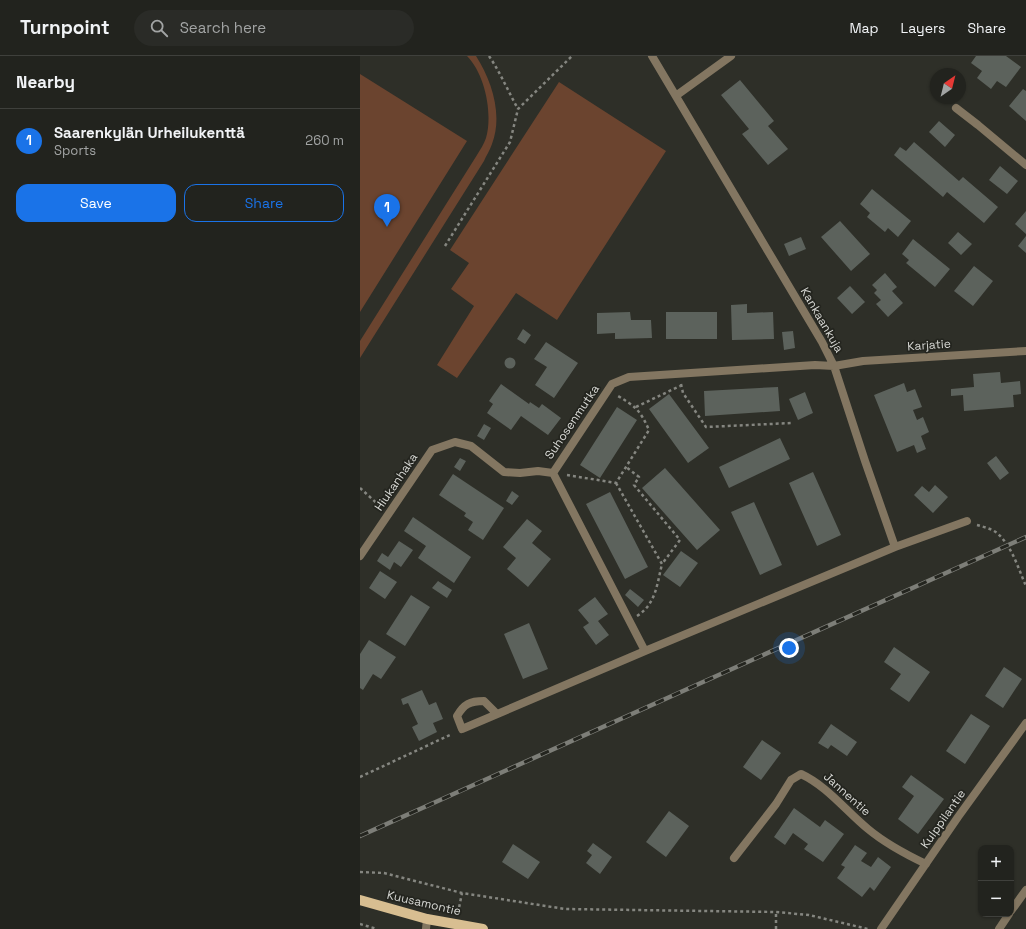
<!DOCTYPE html>
<meta charset="utf-8">
<style>
:root{--surface:#22231e;--page:#2a2b27;--text:#f1f3f6;--muted:#a2a4a4;--line:#3f403c;--accent:#1a73e8}
body{margin:0;font-family:"Space Grotesk",sans-serif;background:var(--page);color:var(--text)}
.controls{position:absolute;right:12px;bottom:12px;display:grid;overflow:hidden;border-radius:8px;box-shadow:0 1px 3px #0004}
.controls button{width:36px;height:36px;display:grid;place-items:center;padding:0;border:0;border-bottom:1px solid var(--line);background:var(--surface);color:var(--text);font:20px sans-serif}
.compass{position:absolute;left:570px;top:12px;width:36px;height:36px;border-radius:50%;background:var(--surface);box-shadow:0 1px 3px #0004;rotate:35deg}
.you{position:absolute;left:429px;top:592px;width:14px;height:14px;margin:-10px;border:3px solid #fff;border-radius:50%;background:#1a73e8;box-shadow:0 0 0 6px #1a73e833}
.badge{display:grid;place-items:center;width:26px;height:26px;border-radius:50%;background:var(--accent);color:#fff;font-size:13px;font-weight:700}
.pin{position:absolute;translate:-50% -33px;filter:drop-shadow(0 1px 2px #0008)}
.pin::after{content:'';position:absolute;top:21px;width:14px;height:12px;background:inherit;clip-path:polygon(0 0,100% 0,50% 100%)}
.list{margin:0;padding:0;list-style:none}
h2{display:flex;justify-content:space-between;align-items:center;height:52px;margin:0;padding:0 16px;font-size:17px}
h2 small{font-size:13px;font-weight:400;color:var(--muted)}
.list li{display:grid;grid-template-columns:26px 1fr auto;gap:12px;align-items:center;box-sizing:border-box;height:64px;padding:0 16px;border-top:1px solid var(--line)}
.list b{display:block;font-size:15px;white-space:nowrap}
.list p{margin:0;font-size:13px;white-space:nowrap;color:var(--muted)}
.list em{font-size:13px;font-style:normal;color:var(--muted)}
.actions{display:flex;gap:8px;padding:12px 16px}
.actions a{flex:1;padding:9px 0;border:1px solid var(--accent);border-radius:12px;text-align:center;font-size:14px;color:var(--accent)}
.actions .main{background:var(--accent);color:#fff}
.icon{flex:none;width:22px;height:22px;fill:none;stroke:currentColor;stroke-width:2;stroke-linecap:round;stroke-linejoin:round}
.map{position:relative;flex:none;width:666px;height:873px;overflow:hidden}
header{display:flex;align-items:center;gap:24px;box-sizing:border-box;height:56px;padding:0 20px;background:var(--surface);border-bottom:1px solid var(--line)}
header strong{font-size:19px}
nav{display:flex;gap:22px;margin-inline-start:auto;font-size:14px}
.search{width:280px;height:36px;background:var(--page);display:flex;align-items:center;gap:10px;box-sizing:border-box;padding:0 14px;border-radius:22px;color:var(--muted);font-size:15px}
main{display:flex}
aside{flex:1;background:var(--surface)}
.map>svg:first-child{display:block}
.green{fill:#6b442f}
.building{fill:#5c625c}
.lines{fill:none;stroke-linecap:round;stroke-linejoin:round}
.path{stroke:#858680;stroke-width:2.5;stroke-dasharray:3 3;stroke-linecap:butt}
.service{stroke:#837661;stroke-width:8}
.minor{stroke:#837661;stroke-width:8}
.primary{stroke:#d8be91;stroke-width:10}
.rail-casing{stroke:#7d7e78;stroke-width:4.5}
.rail{stroke:#24251f;stroke-width:3;stroke-dasharray:9;stroke-linecap:butt}
.labels{text-anchor:middle;stroke-width:3.5;stroke-linejoin:round;paint-order:stroke}
.street-label{font-size:12px;fill:#d7d8d4;stroke:#24251f}
</style>
<header>
<strong>Turnpoint</strong>
<div class="search"><svg class="icon" aria-label="search" viewBox="0 0 24 24"><circle cx="10" cy="10" r="6"/><path d="M15 15l6 6"/></svg>Search here</div>
<nav><a>Map</a><a>Layers</a><a>Share</a></nav>
</header>
<main>
<aside>
<h2>Nearby<small></small></h2>
<ul class="list">
<li><span class="badge">1</span><div><b>Saarenkylän Urheilukenttä</b><p>Sports</p></div><em>260 m</em></li>
</ul>
<div class="actions"><a class="main">Save</a><a>Share</a></div>
</aside>
<div class="map">
<svg width="666" height="873" viewBox="0 0 666 873">
<rect width="100%" height="100%" fill="#2e2f28"/>
<!-- green -->
<path class="green" d="M107 0H116C132 25 143 59 132 88 130 94 126 100 124 105L0 302V285L117 99C120 94 124 88 126 82 133 58 125 18 107 0Z
M0 18 107 85 0 256Z
M199 26 306 95 197 264 156 237 97 322 77 309 114 250 91 233 109 207 90 194Z"/>
<!-- building -->
<path class="building" d="M616 0H646L661 11 646 31 637 25 631 33 617 22 622 15 611 7Z
M380 24 414 65 408 70 428 93 408 109 382 78 389 73 361 39Z
M663 33 666 35V65L649 50Z
M579 65 595 79 585 91 569 76Z
M554 86 599 125 603 121 638 151 624 167 587 136 583 141 534 99 540 91 546 95Z
M640 110 658 125 647 138 629 124Z
M512 133 551 165 538 181 528 172 525 176 507 161 510 157 500 148Z
M666 155V178L655 168Z
M480 165 510 198 491 215 461 181Z
M598 176 612 188 601 199 588 187Z
M666 180V197L658 190Z
M441 181 446 193 429 200 424 188Z
M553 183 590 213 575 231 546 207 549 204 542 198Z
M614 210 633 225 613 250 594 235Z
M525 217 537 231 532 235 543 247 528 261 516 248 521 244 514 237 517 234 512 229Z
M490 230 505 246 492 258 477 242Z
M387 248V257L413 256 414 283 372 284 371 249Z
M270 256 271 264H291L292 282 255 283V277L237 278V257Z
M306 256H357V283H306Z
M163 273 171 279 165 288 157 283Z
M433 275 435 292 424 294 422 276Z
M186 286 218 307 194 342 175 329 187 311 174 303Z
M144.5 307a5.5 5.5 0 1 1 11 0a5.5 5.5 0 1 1-11 0Z
M640 316 641 327 660 325 661 338 653 339 654 351 604 355 603 339 591 340V333L614 331 613 318Z
M544 327 547 336 555 333 562 351 553 354 557 364 563 361 569 376 561 380 566 393 557 397 554 389 537 396 514 339Z
M141 328 169 348 170 346 179 352 182 348 201 362 188 379 161 360 151 374 127 357 133 348 129 345Z
M418 331 420 355 345 360 344 335Z
M445 336 453 357 438 364 429 343Z
M309 338 349 392 328 407 289 353Z
M257 351 277 364 240 422 220 409Z
M124 368 131 372 124 384 117 380Z
M420 382 430 403 369 432 359 411Z
M636 400 649 417 640 424 627 407Z
M100 402 106 405 100 415 94 411Z
M305 412 360 474 337 494 282 432Z
M453 416 481 479 457 490 429 427Z
M93 418 144 452 123 484 108 474 113 466 104 460 106 457 79 439Z
M575 429 588 441 573 457 554 439 562 430 569 436Z
M152 435 159 440 152 449 146 445Z
M250 436 288 511 265 523 226 448Z
M394 446 422 509 400 519 371 456Z
M53 461 111 501 94 527 58 502 66 490 44 475Z
M167 463 182 475 172 487 191 503 168 531 147 513 156 502 143 491Z
M39 485 53 494 41 511 34 506 30 514 17 505 22 497 28 501Z
M321 495 338 507 320 531 303 519Z
M20 515 37 526 25 543 9 532Z
M78 525 92 534 87 542 72 532Z
M270 533 284 544 278 551 265 539Z
M51 539 70 551 45 590 26 578Z
M235 541 248 558 238 565 249 579 236 589 223 571 229 567 218 554Z
M169 567 188 613 163 623 144 578Z
M9 584 36 601 21 623 13 618 3 634 0 632V598Z
M534 591 570 616 549 646 530 633 541 618 524 606Z
M644 611 662 623 643 652 625 640Z
M62 634 69 649 76 646 83 663 73 667 77 676 59 685 52 671 58 668 48 647 43 649 41 643Z
M611 658 630 670 605 708 586 695Z
M471 668 497 686 487 700 471 689 468 693 458 687Z
M402 684 421 697 401 724 383 711Z
M551 719 584 743 558 778 538 763 554 740 542 731Z
M434 752 460 771 465 764 484 778 463 806 444 793 448 788 433 777 425 789 414 781Z
M309 755 329 770 306 801 286 786Z
M233 787 252 801 240 818 226 807 232 799 227 795Z
M153 788 180 806 168 823 142 806Z
M495 789 507 797 501 805 511 811 518 801 531 811 514 835 510 831 502 841 477 822 485 811 481 809Z"/>
<g class="lines">
<!-- path -->
<path class="path" d="M129 0C140 16 148 35 158 53
M85 190 150 86 158 53 212 0
M321 328 323 337 346 371 432 367
M276 351 320 330
M207 419 256 427 289 374C280 354 276 351 258 340
M256 427 302 508 320 484 274 429 279 421 266 411
M0 432 21 451
M617 469C624 471 632 473 637 477 652 490 658 512 666 530
M277 560C296 548 297 528 302 508
M0 721 92 678
M0 816 24 817 102 837 205 853 416 856 449 859 508 873
M98 857 102 837
M0 868 17 873
M416 873V856"/>
<!-- service -->
<path class="service" d="M651 855 666 834
M639 873 649 858"/>
<!-- minor -->
<path class="minor" d="M292 0 462 286 474 310 505 405 535 491 607 465
M317 39 371 0
M596 52 618 69 666 109
M535 491 285 595 193 417 252 328 269 321 455 309 474 310 503 305 666 295
M0 500 72 394 95 386 111 390 144 416 160 417 178 415 193 417
M137 658 124 645C110 645 104 648 97 660L102 673 285 595
M374 802 416 748 431 724 441 718C467 730 486 755 508 773 526 788 545 798 566 808
M66 873 67 863
M521 873 598 761 666 667"/>
<!-- primary -->
<path class="primary" d="M0 844 67 863 123 873"/>
<defs>
<path id="rail" d="M0 780 666 481"/>
</defs>
<!-- rail casing -->
<use href="#rail" class="rail-casing"/>
<!-- rail -->
<use href="#rail" class="rail"/>
</g>
<g class="labels">
<!-- street labels -->
<g class="street-label">
<text transform="translate(462 264) rotate(60)" y="4">Kankaankuja</text>
<text transform="translate(569 289) rotate(-4)" y="4">Karjatie</text>
<text transform="translate(212 366) rotate(-56)" y="4">Suhosenmutka</text>
<text transform="translate(36 426) rotate(-56)" y="4">Hiukanhaka</text>
<text transform="translate(487 738) rotate(42)" y="4">Jannentie</text>
<text transform="translate(583 763) rotate(-55)" y="4">Kulppilantie</text>
<text transform="translate(64 847) rotate(13)" y="4">Kuusamontie</text>
</g>
</g>
</svg>
<div class="controls">
<button>+</button>
<button>−</button>
</div>
<svg class="compass" viewBox="-18 -18 36 36"><path d="M0-13l5 13h-10z" fill="#e53935"/><path d="M0 13l5-13h-10z" fill="#a2a4a4"/></svg>
<div class="you"></div>
<div class="pin badge" style="left:27px;top:171px">1</div>
</div>
</main>
